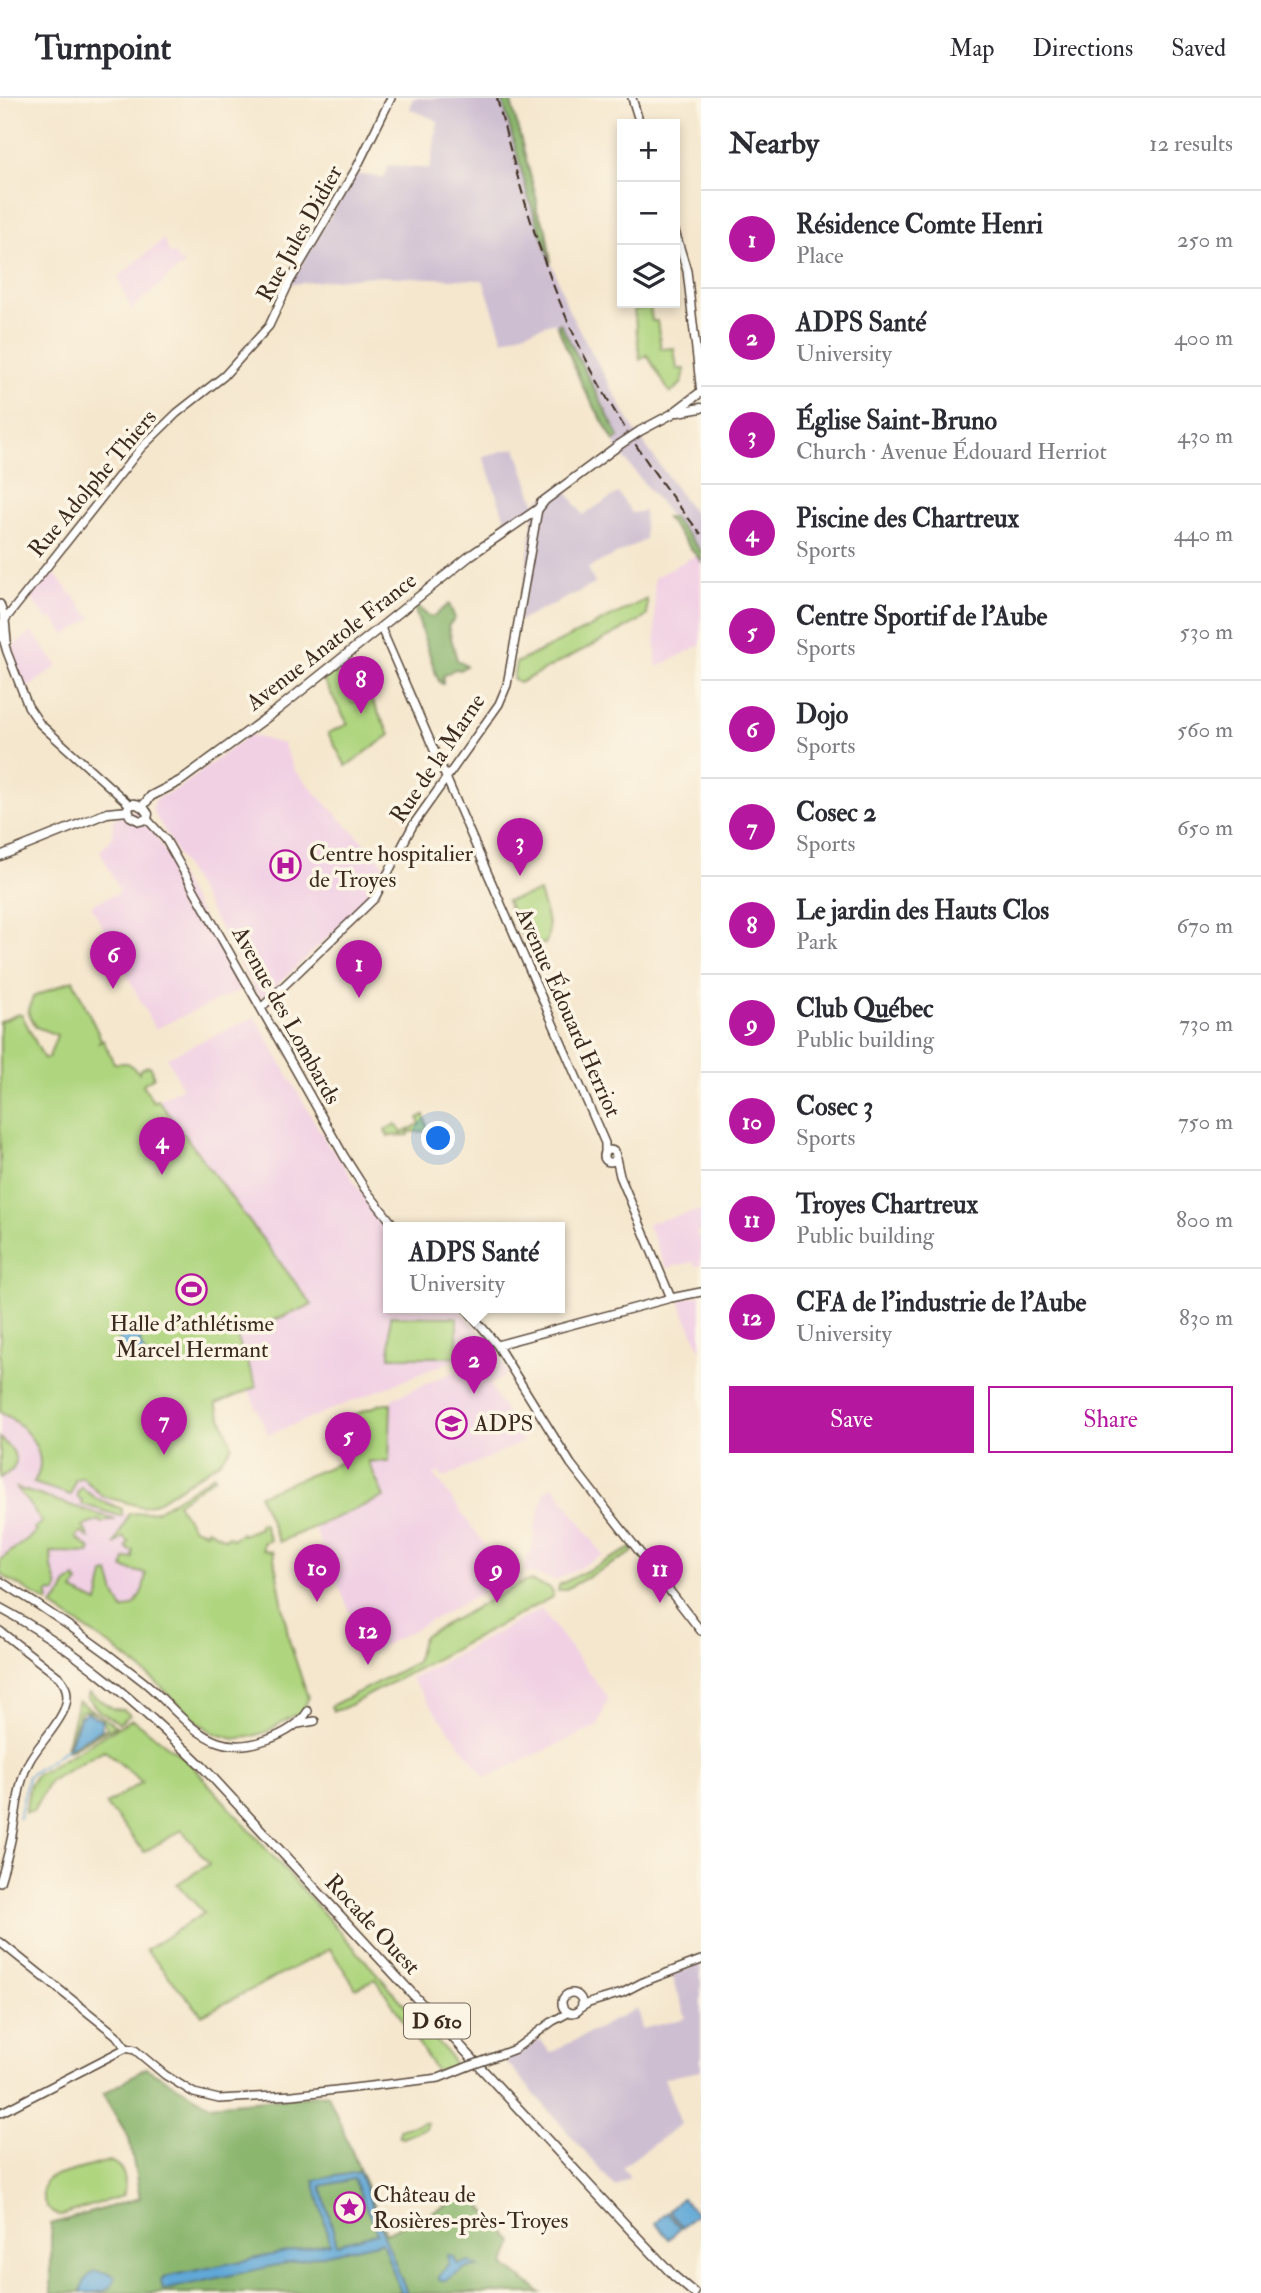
<!DOCTYPE html>
<meta charset="utf-8">
<style>
:root{--surface:#fff;--page:#f7f7f7;--text:#2b2b33;--muted:#7c7c81;--line:#e1e1e2;--accent:#b5179e}
body{margin:0;font-family:"IM FELL Double Pica",serif;background:var(--page);color:var(--text)}
.controls{position:absolute;right:21px;top:21px;display:grid;overflow:hidden;border-radius:0px;box-shadow:0 4px 10px #0003}
.controls button{width:63px;height:63px;display:grid;place-items:center;padding:0;border:0;border-bottom:2px solid var(--line);background:var(--surface);color:var(--text);font:35px sans-serif}
.you{position:absolute;left:439px;top:1041px;width:24px;height:24px;margin:-18px;border:5px solid #fff;border-radius:50%;background:#1a73e8;box-shadow:0 0 0 10px #1a73e833}
.badge{display:grid;place-items:center;width:46px;height:46px;border-radius:50%;background:var(--accent);color:#fff;font-size:23px;font-weight:700}
.pin{position:absolute;translate:-50% -58px;filter:drop-shadow(0 2px 4px #0008)}
.pin::after{content:'';position:absolute;top:37px;width:24px;height:21px;background:inherit;clip-path:polygon(0 0,100% 0,50% 100%)}
.popup{position:absolute;left:383px;top:1124px;width:182px;height:91px;box-sizing:border-box;display:grid;place-content:center;border-radius:0px;background:var(--surface);filter:drop-shadow(0 2px 5px #0005);font-size:23px;white-space:nowrap;color:var(--muted)}
.popup b{font-size:26px;color:var(--text)}
.popup::after{content:'';position:absolute;left:50%;top:100%;margin-left:-14px;border:14px solid transparent;border-top-color:var(--surface)}
.list{margin:0;padding:0;list-style:none}
h2{display:flex;justify-content:space-between;align-items:center;height:91px;margin:0;padding:0 28px;font-size:30px}
h2 small{font-size:23px;font-weight:400;color:var(--muted)}
.list li{display:grid;grid-template-columns:46px 1fr auto;gap:21px;align-items:center;box-sizing:border-box;height:98px;padding:0 28px;border-top:2px solid var(--line)}
.list b{display:block;font-size:26px;white-space:nowrap}
.list p{margin:0;font-size:23px;white-space:nowrap;color:var(--muted)}
.list em{font-size:23px;font-style:normal;color:var(--muted)}
.actions{display:flex;gap:14px;padding:21px 28px}
.actions a{flex:1;padding:16px 0;border:2px solid var(--accent);border-radius:0px;text-align:center;font-size:24px;color:var(--accent)}
.actions .main{background:var(--accent);color:#fff}
.icon{flex:none;width:38px;height:38px;fill:none;stroke:currentColor;stroke-width:2;stroke-linecap:round;stroke-linejoin:round}
.map{position:relative;flex:none;width:701px;height:2195px;overflow:hidden}
header{display:flex;align-items:center;gap:42px;box-sizing:border-box;height:98px;padding:0 35px;background:var(--surface);border-bottom:2px solid var(--line)}
header strong{font-size:33px}
nav{display:flex;gap:38px;margin-inline-start:auto;font-size:24px}
main{display:flex}
aside{flex:1;background:var(--surface)}
.map>svg:first-child{display:block}
.built{fill:#f1d0e4}
.industrial{fill:#cebed1}
.green{fill:#afd57f;stroke:#75804e;stroke-width:2}
.forest{fill:#8bb66e;stroke:#637046;stroke-width:2}
.water{fill:#61a8d7;stroke:#4e697a;stroke-width:2;fill-rule:evenodd}
.lines{fill:none;stroke-linecap:round;stroke-linejoin:round}
.stream{stroke:#61a8d7;stroke-width:2}
.secondary-casing{stroke:#574638;stroke-width:10}
.primary-casing{stroke:#574638;stroke-width:11}
.secondary{stroke:#fff;stroke-width:7}
.primary{stroke:#fff;stroke-width:8}
.rail{stroke:#3b2a1e;stroke-width:2;stroke-dasharray:10 5;stroke-linecap:butt}
.secondary-bridge-casing{stroke:#574638;stroke-width:10;stroke-linecap:butt}
.primary-bridge-casing{stroke:#574638;stroke-width:11;stroke-linecap:butt}
.secondary-bridge{stroke:#fff;stroke-width:7}
.primary-bridge{stroke:#fff;stroke-width:8}
.labels{text-anchor:middle;stroke-width:7;stroke-linejoin:round;paint-order:stroke}
.shield{fill:#fcf5e5;stroke:#75675a;stroke-width:2}
.shield-label{font-size:21px;font-weight:bold;fill:#3b2a1e}
.street-label{font-size:23px;fill:#3b2a1e;stroke:#fcf5e5}
.poi-label{font-size:23px;fill:#3b2a1e;stroke:#fcf5e5;text-anchor:start}
</style>
<header>
<strong>Turnpoint</strong>
<nav><a>Map</a><a>Directions</a><a>Saved</a></nav>
</header>
<main>
<div class="map">
<svg width="701" height="2195" viewBox="0 0 701 2195">
<rect width="100%" height="100%" fill="#fcf5e5"/>
<filter id="ink" filterUnits="userSpaceOnUse"><feTurbulence type="fractalNoise" baseFrequency=".0143" numOctaves="2"/><feDisplacementMap in="SourceGraphic" scale="14" xChannelSelector="R" yChannelSelector="G"/><feConvolveMatrix kernelMatrix="1 2 1 2 8 2 1 2 1" color-interpolation-filters="sRGB"/></filter>
<filter id="wash" filterUnits="userSpaceOnUse"><feTurbulence type="fractalNoise" baseFrequency=".00686" numOctaves="4" result="noise"/><feDisplacementMap in="SourceGraphic" scale="28" xChannelSelector="R" yChannelSelector="G"/><feGaussianBlur stdDeviation="1.57" result="paint"/><feColorMatrix in="noise" values="0 0 0 0 0 0 0 0 0 0 0 0 0 0 0 0 0 1.4 0 .05"/><feComposite in="paint" operator="in"/></filter>
<g filter="url(#wash)">
<rect width="100%" height="100%" fill="#f5e7ce"/>
<!-- built -->
<path class="built" d="M164 141 170 156 175 155 178 164 182 163 184 168 179 170 131 212 118 179Z
M701 454V547L659 568 656 567 654 480Z
M52 473 92 520 66 537 51 519 48 522 46 520 29 498Z
M32 534 58 568 28 590 24 588 10 550Z
M249 637 283 646 295 673 387 769 372 798 264 899H259L152 711 156 701 181 689Z
M133 713 144 717 243 891 155 931 91 807 120 794 100 753 112 740 113 721Z
M255 919 330 1051 333 1050 356 1087 388 1130V1210H458L486 1242 485 1246 459 1260 268 1337 249 1293 257 1289 236 1238 312 1207 158 1002 182 990 167 959Z
M701 1112V1132L696 1135 698 1139 701 1138V1167L695 1168 694 1164 666 1170 647 1125Z
M701 1197V1252L680 1206 682 1201Z
M497 1255 509 1275 490 1287 523 1344 443 1380 439 1374 434 1376 505 1475 501 1485 368 1556 314 1430 384 1399 368 1362 389 1364 392 1301Z
M0 1283 90 1384 134 1424 149 1478 145 1495 122 1517 91 1531 0 1473Z
M554 1388 603 1457 556 1482 524 1473V1471L528 1457H530L536 1435 534 1434 545 1393Z
M541 1511 608 1600 598 1628 485 1680 411 1581Z"/>
<!-- industrial -->
<path class="industrial" d="M413 0H505L540 133 569 213 633 330 701 425V457L619 354 554 224 503 242 483 182 374 178 290 186 355 76 384 80 388 67 430 71 438 23 410 11Z
M516 350 535 405 562 386 583 417 618 395 632 415 644 413 645 442 588 470 595 486 519 523 534 413 508 430 483 358Z
M701 1865V1973L664 1980 681 2026 622 2069 630 2079 615 2089 504 1961 541 1942 550 1955 637 1910 642 1931 686 1920 672 1877Z"/>
<!-- green -->
<path class="green" d="M650 209 652 223H657L661 251 674 250 677 271H685L682 285 670 295 647 257 640 262 634 212Z
M647 501V517L643 521 519 585 513 580 516 565Z
M334 572 352 605 369 597 390 637 346 668 328 635 348 626 323 581Z
M539 794C543 809 554 831 545 846L525 845 507 803Z
M73 882 101 941 98 946 103 942 114 965H128L139 975 140 971 148 968 151 969 154 979 143 986 153 1004 158 1002 312 1207 236 1237 257 1289 216 1306 232 1348 219 1364 156 1405 143 1409 102 1398 82 1379 75 1382 71 1397 33 1385C53 1358 25 1326 0 1314V924L18 916 22 917 44 961 49 959 57 937 36 929 28 914 33 899Z
M424 1017 428 1033 408 1034 409 1037 388 1038 385 1032 396 1026 402 1035 420 1026 418 1020Z
M390 1218 457 1219V1259H390Z
M381 1306H391L389 1364 368 1363 384 1399 279 1444 259 1397 347 1362 332 1326Z
M0 1340 13 1353 16 1363 13 1371 0 1380Z
M214 1377 215 1379 177 1405 193 1430 206 1434 207 1431 226 1441 228 1438 232 1441 241 1435 242 1437 259 1430V1426L263 1425 270 1442 263 1445V1452L273 1454 289 1542 308 1600 303 1614 300 1617H294L266 1634 249 1639 234 1641 214 1635 198 1624 156 1584 114 1550 52 1508 61 1498 67 1485 75 1480 78 1485 73 1493 98 1505 104 1476 109 1475 115 1496 123 1512 135 1507 143 1491 146 1476 123 1470 125 1461 133 1460V1453L129 1452 126 1448 129 1444 123 1439 114 1447 129 1416 157 1413Z
M81 1389 97 1401 122 1411V1417L120 1418 81 1406 82 1402 78 1400 77 1396Z
M17 1390 116 1422H109L101 1425 100 1422 83 1428 89 1440 80 1434 76 1440 91 1451 89 1455 51 1454 52 1470 58 1490 56 1495 50 1494 47 1497 49 1501 48 1505 0 1476V1462L36 1434 34 1430 42 1424Z
M632 1450V1455L566 1491 558 1493 559 1487Z
M530 1483 550 1490 553 1495 552 1499 342 1611 333 1613 331 1608 415 1565C421 1556 418 1545 425 1537L524 1484Z
M89 1595 114 1611 124 1612 130 1617 119 1625 99 1613 87 1599Z
M78 1603 116 1628 68 1653 67 1651 107 1630C103 1619 92 1610 81 1613L66 1650Z
M132 1621 189 1664 450 1958 455 1968 437 1974 376 1881 356 1890 330 1851 202 1917 146 1852 204 1815 177 1786 209 1766 182 1732 144 1754 106 1706 142 1684 104 1652 50 1683 33 1713 25 1714 30 1686 35 1678Z
M423 2024 427 2025 426 2030 402 2040 399 2038 400 2032Z
M109 2063C125 2068 128 2084 122 2098L61 2117C44 2116 37 2093 48 2080Z"/>
<!-- forest -->
<path class="forest" d="M502 0H510L537 103V113L546 131 551 165 528 97Z
M560 225 619 339 614 343 583 289 557 227Z
M666 420H673L701 453V463Z
M449 506 455 520 448 528 457 562 466 568 460 572 455 571 443 578V586L440 585 437 579 415 512 418 509 427 517 433 519Z
M146 1970 210 2007 328 1996 386 2135 471 2096 514 2145 504 2167 541 2195H51V2126L140 2100 129 2040 103 1996Z"/>
<!-- water -->
<path class="water" d="M132 1226 142 1228 144 1235 140 1242 146 1260 143 1266C132 1264 130 1254 119 1252 116 1239 123 1233 132 1226Z
M87 1614 102 1623V1631L67 1651C70 1641 78 1631 80 1619Z
M359 2074 407 2195H401L382 2144 163 2192 161 2182 164 2179 330 2145 314 2082ZM354 2081 377 2135 337 2146 321 2088Z
M682 2100 697 2116 682 2129 669 2112Z
M667 2114 680 2130 669 2141 655 2125Z
M448 2157 454 2159 457 2166 470 2164 478 2169 466 2170 446 2182H439V2178L449 2166Z
M95 2173 109 2175 116 2179C110 2195 101 2195 81 2195 81 2185 87 2178 95 2173Z"/>
<g class="lines">
<!-- stream -->
<path class="stream" d="M19 1721 28 1678 67 1651"/>
</g>
</g>
<g filter="url(#ink)">
<g class="lines">
<defs>
<path id="secondary" d="M632 0 640 26
M675 133 687 173 701 295
M0 506 5 522 7 543
M0 528 141 350 177 315 224 278 269 228 290 183 357 69 391 0
M0 530 7 554 28 608 40 626 130 707
M381 530 605 1045V1054
M147 721 166 742 344 1058 365 1091 396 1130
M261 910 375 800 413 727 499 606 507 587 538 411
M604 1058a6 6 0 1 1 12 0a6 6 0 1 1-12 0Z
M616 1060 620 1078 671 1200
M466 1210 497 1247 571 1366 701 1533
M497 1247 671 1200 701 1194
M0 1483C51 1514 98 1547 144 1584 168 1603 189 1634 218 1644 246 1654 292 1638 308 1613
M0 1533 59 1579C84 1606 44 1637 30 1662 19 1682 18 1704 14 1726 11 1745 6 1765 0 1784
M298 1626 315 1623
M0 1844 116 1937 126 1950
M562 1905a10 10 0 1 1 20 0a10 10 0 1 1-20 0Z
M582 1909 589 1905 622 1895 643 1884 701 1862
M126 1950 135 1952 165 1977 194 1995 219 2001 293 1997 414 1983 439 1980 469 1968
M486 1962 515 1951 553 1923 568 1915
M0 2015 126 1950"/>
<path id="primary" d="M678 314 701 310
M640 333 672 316 701 294
M541 405 619 347
M132 706C138 705 145 710 148 716L147 721 140 723 130 718 128 710Z
M142 709 151 698 180 683 277 612 471 457 538 411 545 402
M0 758 107 715 128 713
M0 1510C77 1551 140 1608 202 1668L624 2125 674 2178 694 2195"/>
</defs>
<!-- secondary casing -->
<use href="#secondary" class="secondary-casing"/>
<!-- primary casing -->
<use href="#primary" class="primary-casing"/>
<!-- secondary -->
<use href="#secondary" class="secondary"/>
<!-- primary -->
<use href="#primary" class="primary"/>
<!-- rail -->
<path class="rail" d="M497 0C515 73 535 145 564 214 598 294 646 368 701 436"/>
<defs>
<path id="secondary-bridge" d="M469 1968 486 1962"/>
<path id="primary-bridge" d="M619 347 640 333"/>
</defs>
<!-- secondary-bridge casing -->
<use href="#secondary-bridge" class="secondary-bridge-casing"/>
<!-- primary-bridge casing -->
<use href="#primary-bridge" class="primary-bridge-casing"/>
<!-- secondary-bridge -->
<use href="#secondary-bridge" class="secondary-bridge"/>
<!-- primary-bridge -->
<use href="#primary-bridge" class="primary-bridge"/>
</g>
</g>
<!-- icons -->
<defs>
<symbol id="hospital-ring" viewBox="-11 -11 22 22"><circle r="9.5" fill="#fcf5e5" stroke="#b5179e" stroke-width="1.5"/><path d="M-5-5h3v3.5h4V-5h3V5h-3V1.5h-4V5h-3Z" fill="#b5179e"/></symbol>
<symbol id="stadium-ring" viewBox="-11 -11 22 22"><circle r="9.5" fill="#fcf5e5" stroke="#b5179e" stroke-width="1.5"/><path d="M0-5a6.5 5 0 1 0 0 10a6.5 5 0 1 0 0-10ZM-3.5-1.8h7v3.6h-7Z" fill="#b5179e"/></symbol>
<symbol id="university-ring" viewBox="-11 -11 22 22"><circle r="9.5" fill="#fcf5e5" stroke="#b5179e" stroke-width="1.5"/><path d="M0-5L7-2L0 1L-7-2ZM-4 1L0 2.5L4 1V4Q0 6-4 4Z" fill="#b5179e"/></symbol>
<symbol id="sight-ring" viewBox="-11 -11 22 22"><circle r="9.5" fill="#fcf5e5" stroke="#b5179e" stroke-width="1.5"/><path d="M0-6L1.8-2.2L6-1.7L2.9 1.2L3.7 5.4L0 3.3L-3.7 5.4L-2.9 1.2L-6-1.7L-1.8-2.2Z" fill="#b5179e"/></symbol>
</defs>
<g fill-rule="evenodd">
<use href="#hospital-ring" x="268" y="750" width="35" height="35"/>
<use href="#stadium-ring" x="174" y="1174" width="35" height="35"/>
<use href="#university-ring" x="434" y="1308" width="35" height="35"/>
<use href="#sight-ring" x="332" y="2092" width="35" height="35"/>
</g>
<g class="labels">
<!-- shield labels -->
<rect class="shield" x="404" y="1905.5" width="66" height="35" rx="5"/>
<g class="shield-label">
<text x="437" y="1930">D 610</text>
</g>
<!-- street labels -->
<g class="street-label">
<text transform="translate(299 135) rotate(-61)" y="8">Rue Jules Didier</text>
<text transform="translate(92 385) rotate(-50)" y="8">Rue Adolphe Thiers</text>
<text transform="translate(331 543) rotate(-38)" y="8">Avenue Anatole France</text>
<text transform="translate(437 660) rotate(-56)" y="8">Rue de la Marne</text>
<text transform="translate(569 914) rotate(66)" y="8">Avenue Édouard Herriot</text>
<text transform="translate(287 917) rotate(61)" y="8">Avenue des Lombards</text>
<text transform="translate(373 1826) rotate(47)" y="8">Rocade Ouest</text>
</g>
<!-- poi labels -->
<g class="poi-label">
<text x="309" y="763">Centre hospitalier<tspan x="309" dy="26">de Troyes</tspan></text>
<text x="192" y="1233" text-anchor="middle">Halle d'athlétisme<tspan x="192" dy="26">Marcel Hermant</tspan></text>
<text x="474" y="1333">ADPS</text>
<text x="373" y="2104">Château de<tspan x="373" dy="26">Rosières-près-Troyes</tspan></text>
</g>
</g>
</svg>
<div class="controls">
<button>+</button>
<button>−</button>
<button><svg class="icon" aria-label="layers" viewBox="0 0 24 24"><path d="M12 4l9 5-9 5-9-5zM3 14l9 5 9-5"/></svg></button>
</div>
<div class="you"></div>
<div class="pin badge" style="left:359px;top:900px">1</div>
<div class="pin badge" style="left:474px;top:1296px">2</div>
<div class="popup"><b>ADPS Santé</b>University</div>
<div class="pin badge" style="left:520px;top:778px">3</div>
<div class="pin badge" style="left:162px;top:1077px">4</div>
<div class="pin badge" style="left:348px;top:1372px">5</div>
<div class="pin badge" style="left:113px;top:891px">6</div>
<div class="pin badge" style="left:164px;top:1357px">7</div>
<div class="pin badge" style="left:361px;top:616px">8</div>
<div class="pin badge" style="left:497px;top:1505px">9</div>
<div class="pin badge" style="left:317px;top:1504px">10</div>
<div class="pin badge" style="left:660px;top:1505px">11</div>
<div class="pin badge" style="left:368px;top:1567px">12</div>
</div>
<aside>
<h2>Nearby<small>12 results</small></h2>
<ul class="list">
<li><span class="badge">1</span><div><b>Résidence Comte Henri</b><p>Place</p></div><em>250 m</em></li>
<li><span class="badge">2</span><div><b>ADPS Santé</b><p>University</p></div><em>400 m</em></li>
<li><span class="badge">3</span><div><b>Église Saint-Bruno</b><p>Church · Avenue Édouard Herriot</p></div><em>430 m</em></li>
<li><span class="badge">4</span><div><b>Piscine des Chartreux</b><p>Sports</p></div><em>440 m</em></li>
<li><span class="badge">5</span><div><b>Centre Sportif de l'Aube</b><p>Sports</p></div><em>530 m</em></li>
<li><span class="badge">6</span><div><b>Dojo</b><p>Sports</p></div><em>560 m</em></li>
<li><span class="badge">7</span><div><b>Cosec 2</b><p>Sports</p></div><em>650 m</em></li>
<li><span class="badge">8</span><div><b>Le jardin des Hauts Clos</b><p>Park</p></div><em>670 m</em></li>
<li><span class="badge">9</span><div><b>Club Québec</b><p>Public building</p></div><em>730 m</em></li>
<li><span class="badge">10</span><div><b>Cosec 3</b><p>Sports</p></div><em>750 m</em></li>
<li><span class="badge">11</span><div><b>Troyes Chartreux</b><p>Public building</p></div><em>800 m</em></li>
<li><span class="badge">12</span><div><b>CFA de l'industrie de l'Aube</b><p>University</p></div><em>830 m</em></li>
</ul>
<div class="actions"><a class="main">Save</a><a>Share</a></div>
</aside>
</main>
